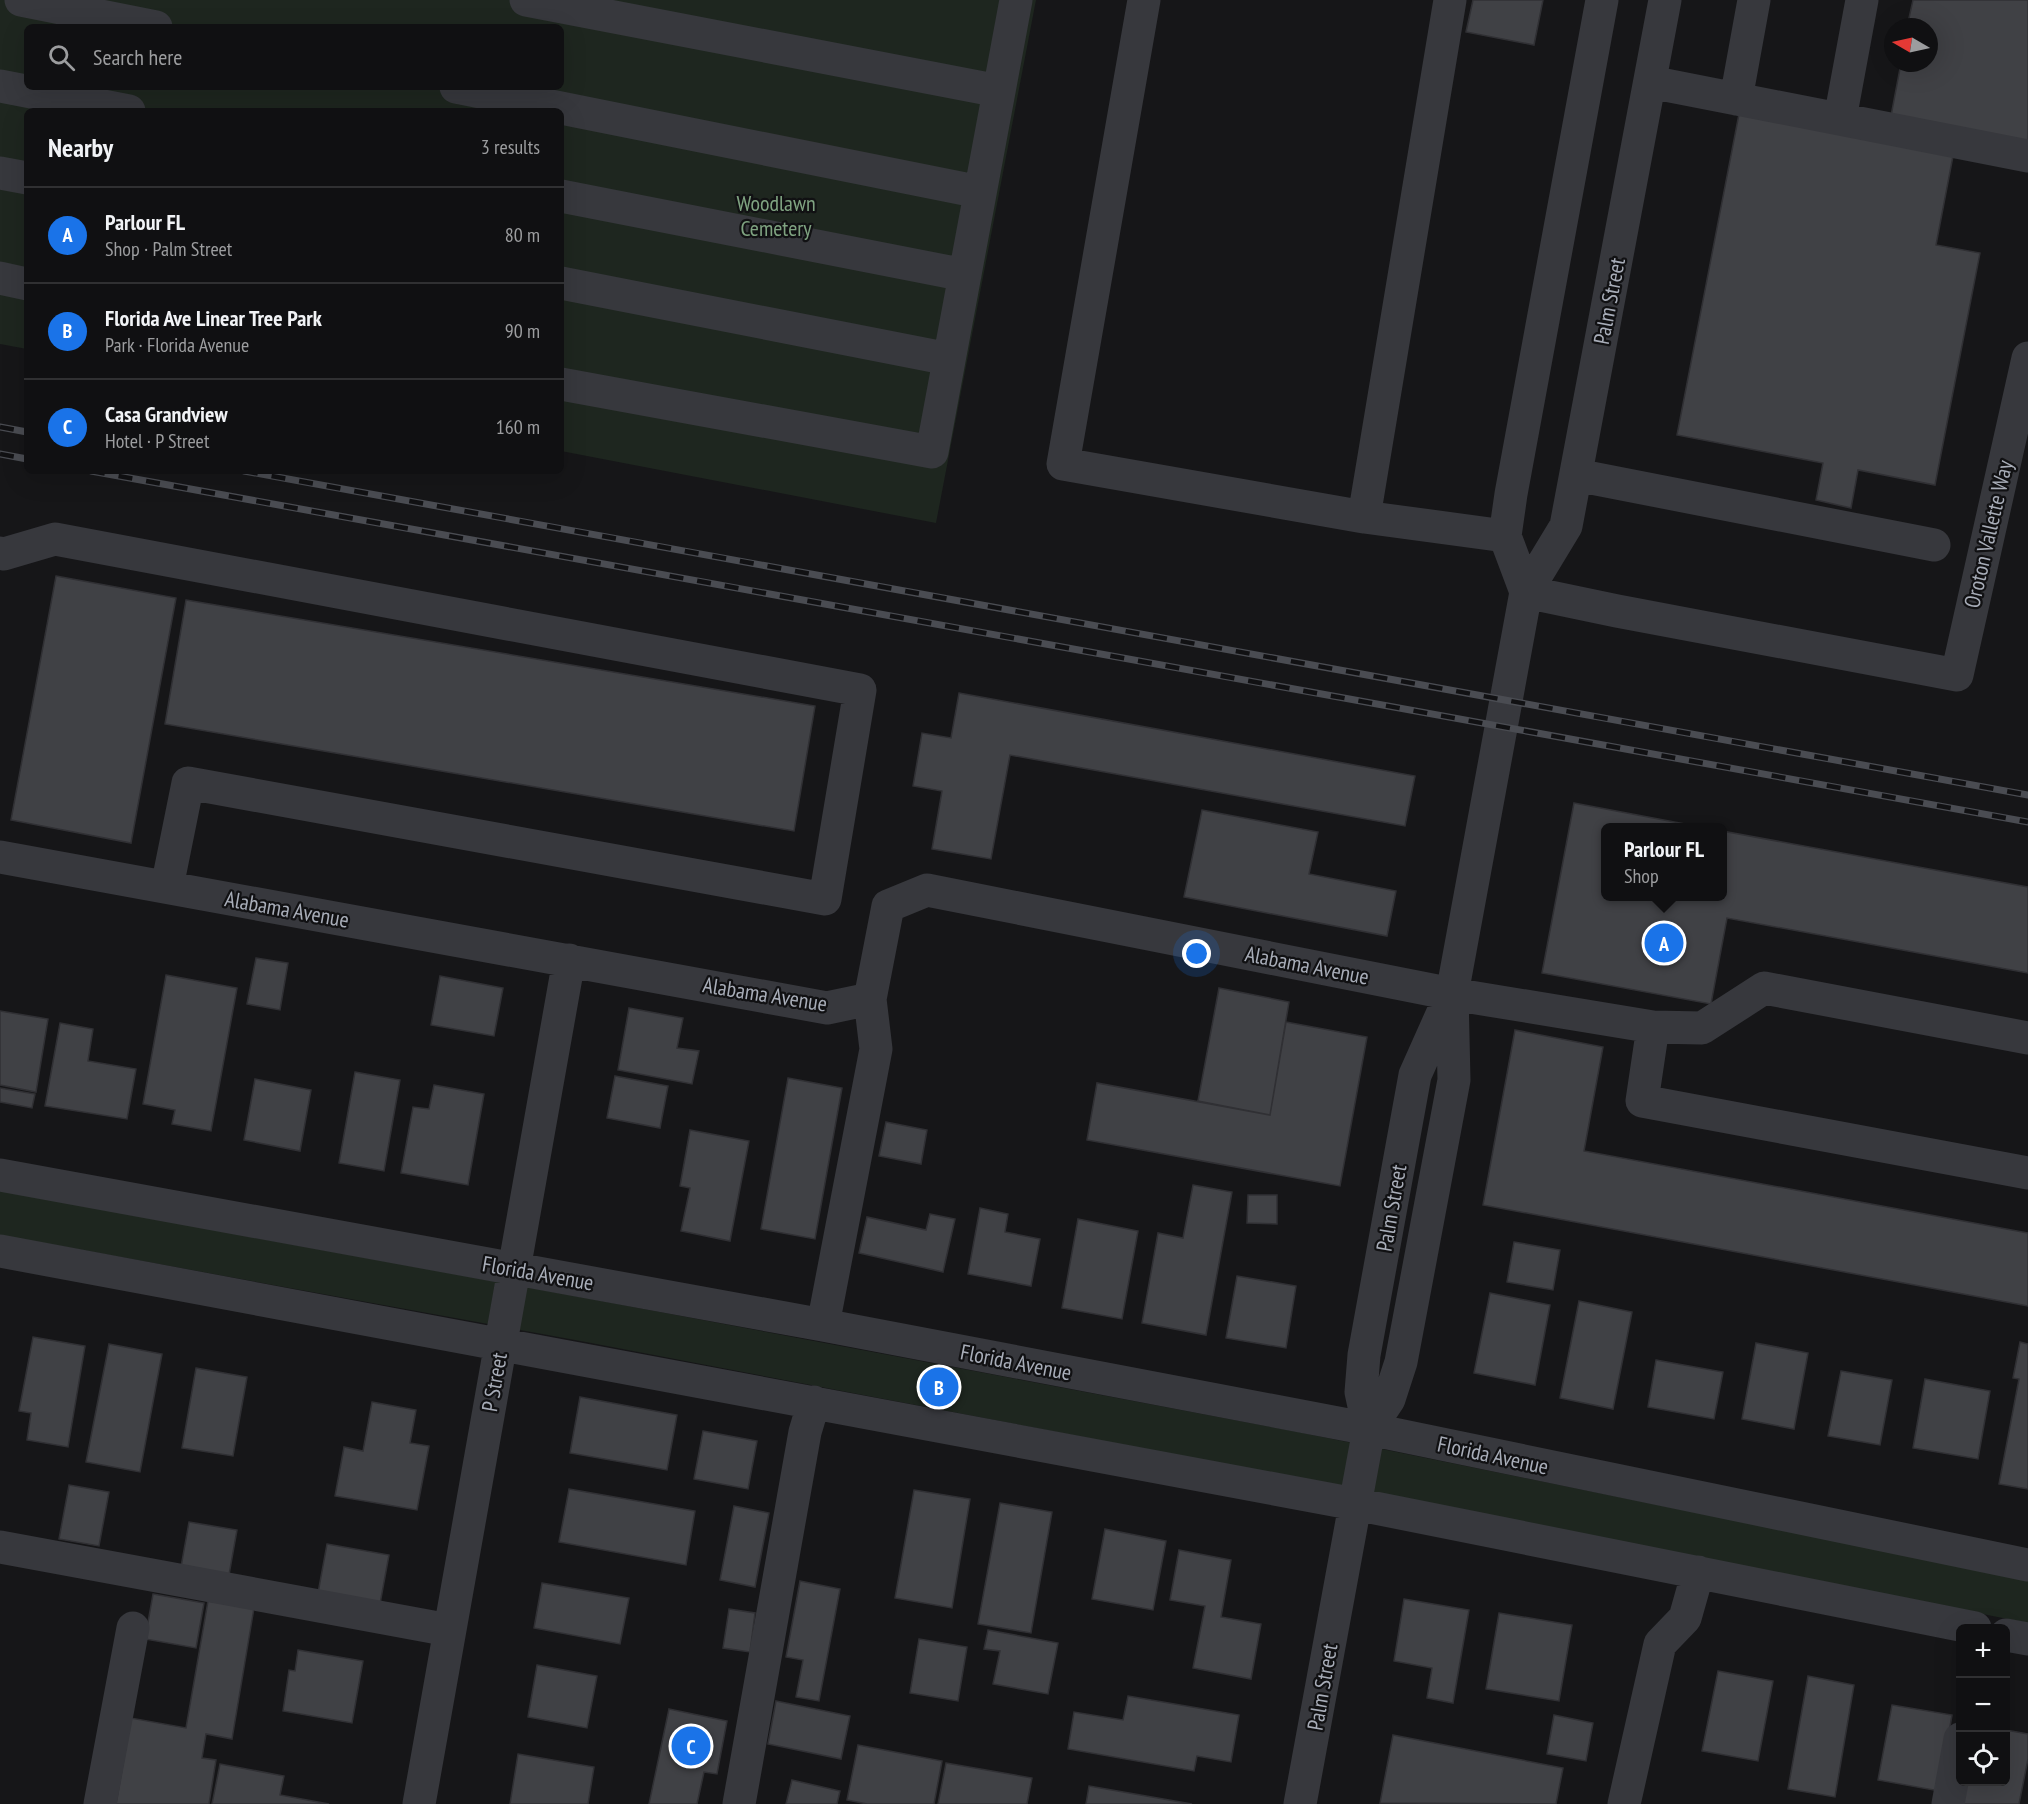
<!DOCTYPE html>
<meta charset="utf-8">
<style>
:root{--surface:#101012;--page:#19191b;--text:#f1f3f6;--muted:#9c9d9f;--line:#303032;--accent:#1a73e8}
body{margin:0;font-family:"PT Sans Narrow",sans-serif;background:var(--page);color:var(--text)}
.controls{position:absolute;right:18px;bottom:18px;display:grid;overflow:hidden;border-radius:9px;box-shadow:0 6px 24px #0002}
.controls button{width:54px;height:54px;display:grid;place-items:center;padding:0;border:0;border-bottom:2px solid var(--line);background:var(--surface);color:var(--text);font:30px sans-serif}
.compass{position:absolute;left:1884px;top:18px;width:54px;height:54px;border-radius:50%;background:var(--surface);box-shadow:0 6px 24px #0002;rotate:279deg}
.you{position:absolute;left:1197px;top:954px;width:21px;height:21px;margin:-15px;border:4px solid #fff;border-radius:50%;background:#1a73e8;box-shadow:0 0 0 9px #1a73e833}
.badge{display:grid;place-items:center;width:39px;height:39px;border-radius:50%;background:var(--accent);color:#fff;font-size:20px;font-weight:700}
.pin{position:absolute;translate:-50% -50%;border:3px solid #fff;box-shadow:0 2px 6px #0006}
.popup{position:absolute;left:1601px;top:823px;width:126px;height:78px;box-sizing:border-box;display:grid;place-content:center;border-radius:9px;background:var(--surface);filter:drop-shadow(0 2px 4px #0005);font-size:20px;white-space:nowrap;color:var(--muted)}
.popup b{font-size:22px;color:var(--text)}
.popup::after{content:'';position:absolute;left:50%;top:100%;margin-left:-12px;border:12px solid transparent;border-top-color:var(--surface)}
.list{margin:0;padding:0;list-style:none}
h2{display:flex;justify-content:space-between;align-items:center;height:78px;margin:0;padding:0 24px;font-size:26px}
h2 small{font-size:20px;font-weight:400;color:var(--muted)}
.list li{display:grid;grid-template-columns:39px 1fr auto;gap:18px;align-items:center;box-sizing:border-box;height:96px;padding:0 24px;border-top:2px solid var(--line)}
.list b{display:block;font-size:22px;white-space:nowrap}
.list p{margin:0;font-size:20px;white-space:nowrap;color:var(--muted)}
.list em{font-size:20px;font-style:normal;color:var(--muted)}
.icon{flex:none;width:33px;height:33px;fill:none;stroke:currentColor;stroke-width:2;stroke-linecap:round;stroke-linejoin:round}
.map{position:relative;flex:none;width:2028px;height:1804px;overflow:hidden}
.search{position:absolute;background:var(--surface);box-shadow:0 6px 24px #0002;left:24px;top:24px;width:540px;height:66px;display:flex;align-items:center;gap:15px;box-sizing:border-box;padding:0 21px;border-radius:9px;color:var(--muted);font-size:22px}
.panel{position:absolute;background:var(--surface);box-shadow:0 6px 24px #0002;left:24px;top:108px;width:540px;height:366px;border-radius:9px}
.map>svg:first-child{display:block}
.green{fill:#1e261f;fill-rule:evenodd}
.building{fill:#404145;stroke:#303034;stroke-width:1.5}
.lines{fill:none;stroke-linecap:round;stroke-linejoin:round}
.minor{stroke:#37383d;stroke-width:33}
.rail-casing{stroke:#4a4c52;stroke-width:7}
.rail{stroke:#111113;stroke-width:4.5;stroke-dasharray:14;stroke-linecap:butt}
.labels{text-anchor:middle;stroke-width:4.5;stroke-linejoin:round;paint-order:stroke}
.park-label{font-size:22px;fill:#7fa381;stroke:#111113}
.street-label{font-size:22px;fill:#a8adb8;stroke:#111113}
</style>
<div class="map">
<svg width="2028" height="1804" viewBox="0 0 2028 1804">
<rect width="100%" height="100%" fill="#161618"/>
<!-- green -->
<path class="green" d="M0 0H1036L936 523 561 451V111H27V349L0 344ZM27 27H561V87H27Z
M0 1191 591 1299 1298 1432 2028 1580V1623L1287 1476 586 1342 0 1235Z"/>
<!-- building -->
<path class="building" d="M1473 0H1543L1534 45 1466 32Z
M1913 0H2028V142L1891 116 1901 63H1929V27H1907Z
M1739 114 1953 156 1936 245 1980 253 1935 485 1858 470 1851 508 1816 500 1823 463 1677 435Z
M56 576 176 598 131 843 11 820Z
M186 600 815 706 794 831 165 724Z
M959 693 1415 776 1405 826 1010 755 991 859 932 849 942 791 913 786 922 733 951 738Z
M1574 803 1706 828H1606V896H1722V831L2028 887V973L1727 918 1711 1004 1542 973Z
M1202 810 1318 832 1309 874 1396 891 1387 936 1184 897Z
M256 958 288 963 280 1010 247 1004Z
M166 975 237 988 211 1131 172 1124 175 1110 143 1104Z
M440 976 503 988 494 1036 431 1025Z
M1219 988 1289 1002 1270 1115 1198 1101Z
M629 1008 683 1018 677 1048 699 1051 692 1084 618 1070Z
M0 1011 48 1019 36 1092 0 1085Z
M1286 1022 1367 1037 1340 1186 1087 1140 1097 1083 1270 1115Z
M60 1023 93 1029 88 1061 136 1069 127 1119 45 1106Z
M1515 1030 1603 1047 1584 1151 2028 1233V1306L1483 1205Z
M355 1072 400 1080 384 1171 339 1163Z
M615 1076 668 1086 660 1128 607 1118Z
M788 1078 842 1088 815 1239 761 1229Z
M255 1079 311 1090 300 1151 244 1140Z
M434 1085 484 1094 468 1185 401 1173 413 1107 429 1109Z
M0 1088 35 1094 32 1108 0 1102Z
M886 1122 927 1130 921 1164 879 1156Z
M690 1130 749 1141 730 1241 681 1231 690 1188 680 1186Z
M1193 1185 1232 1192 1206 1335 1142 1323 1158 1233 1183 1238Z
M1248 1195H1277V1224L1247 1223Z
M980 1208 1008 1214 1005 1232 1040 1239 1031 1286 968 1274Z
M930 1214 955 1219 943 1272 859 1253 867 1217 926 1230Z
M1078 1219 1138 1231 1122 1319 1062 1308Z
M1514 1242 1560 1250 1553 1290 1507 1282Z
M1237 1276 1296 1286 1286 1348 1226 1338Z
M1490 1293 1550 1305 1535 1385 1474 1373Z
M1579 1301 1632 1312 1613 1409 1560 1398Z
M33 1337 85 1346 68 1447 27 1440 31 1413 19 1411Z
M2020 1342 2028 1344V1489L1999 1484 2019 1379 2013 1378Z
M1756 1343 1808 1353 1794 1429 1742 1419Z
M109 1344 162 1354 140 1472 86 1462Z
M1656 1360 1723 1372 1714 1419 1648 1407Z
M196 1368 247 1377 233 1456 182 1448Z
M1841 1371 1892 1380 1880 1445 1828 1436Z
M1925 1379 1990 1391 1978 1459 1913 1448Z
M580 1397 677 1415 667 1470 570 1453Z
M372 1402 416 1410 410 1443 429 1446 417 1510 335 1496 344 1447 363 1451Z
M703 1431 757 1441 748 1489 694 1479Z
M69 1485 109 1492 99 1546 59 1539Z
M569 1489 695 1511 686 1565 559 1542Z
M914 1490 970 1499 952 1608 895 1598Z
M1000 1503 1052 1512 1031 1633 978 1624Z
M734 1506 769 1513 755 1587 720 1580Z
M189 1522 237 1530 229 1575 181 1567Z
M1105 1529 1166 1541 1153 1610 1092 1599Z
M327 1544 389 1555 380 1604 318 1593Z
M1179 1550 1231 1560 1221 1617 1261 1624 1251 1679 1193 1668 1205 1606 1170 1600Z
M800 1581 840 1589 819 1701 796 1697 803 1660 786 1657Z
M542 1583 629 1598 620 1644 534 1628Z
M153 1594 204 1603 196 1648 145 1639Z
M1404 1599 1469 1610 1453 1703 1427 1698 1432 1668 1394 1661Z
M208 1601 254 1608 232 1739 206 1734 202 1758 216 1760 209 1804H116L131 1718 186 1728Z
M729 1609 755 1613 750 1652 723 1648Z
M1499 1613 1572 1625 1559 1701 1486 1689Z
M988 1630 1058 1643 1048 1694 993 1684 1000 1651 984 1649Z
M919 1639 967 1647 958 1701 910 1693Z
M298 1650 363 1661 352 1723 283 1711 289 1670 295 1671Z
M537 1665 597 1676 587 1728 528 1717Z
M1718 1671 1773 1681 1758 1761 1702 1751Z
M1808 1676 1854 1685 1835 1797 1788 1789Z
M1128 1696 1239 1715 1231 1762 1197 1756 1194 1771 1068 1749 1074 1712 1123 1720Z
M776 1701 850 1716 841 1759 768 1744Z
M1892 1705 1952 1715 1939 1791 1878 1780Z
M669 1709 727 1721 717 1774 704 1772 697 1804H649Z
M1554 1715 1593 1723 1586 1761 1547 1754Z
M2006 1730 2028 1734V1759L2019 1804H1962L1966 1782H2006Z
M1393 1735 1563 1768 1556 1804 1380 1803Z
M858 1745 942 1761 934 1804H867L847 1800Z
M518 1754 594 1767 588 1804H510Z
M946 1763 1032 1778 1027 1804H938Z
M220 1764 284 1776 280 1795 329 1804H212Z
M792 1780 840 1791 837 1804H786Z
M1089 1786 1192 1804H1086Z"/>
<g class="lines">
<!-- minor -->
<path class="minor" d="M21 0 156 27
M526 0 999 91
M1144 0 1063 464 1364 517 1505 536
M1650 82 2028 156
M0 86 129 111
M456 87 980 192
M1736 99 1754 0
M1840 119 1862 0
M0 173 27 178
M561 196 965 275
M0 278 27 284
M561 283 949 359
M561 384 932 452 1016 0
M1576 475 1934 545
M1364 517 1450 0
M0 553 4 554 55 539 860 690 825 899 188 783 167 887
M1526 592 1617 611 1957 675 2028 358
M1526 592 1505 536 1511 494 1602 0
M0 857 827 1008 870 999 888 906 927 890 1452 994 1653 1027 1702 1028 1764 988 2028 1038
M1653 1027 1642 1101 2028 1173
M0 1175 823 1325 1369 1429 2028 1565
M0 1251 1355 1504 1975 1628
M823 1325 876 1049 870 999
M1369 1429 1389 1399 1401 1362 1454 1080 1452 994 1526 592 1566 526 1665 0
M0 1547 449 1630
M2006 1635 2028 1639
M100 1804 133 1628
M419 1804 569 960
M739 1804 805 1432 814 1402
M1300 1804 1369 1429 1361 1392 1364 1355 1415 1075 1448 1001
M1624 1804 1660 1644 1685 1618 1698 1572
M1948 1804 1960 1739"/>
<defs>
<path id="rail" d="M0 427 27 432
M0 454 27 459
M91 471 2028 822
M244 471 2028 795"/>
</defs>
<!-- rail casing -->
<use href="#rail" class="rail-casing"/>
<!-- rail -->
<use href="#rail" class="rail"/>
</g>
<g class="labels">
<!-- park labels -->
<g class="park-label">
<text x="776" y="211">Woodlawn<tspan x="776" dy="25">Cemetery</tspan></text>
</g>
<!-- street labels -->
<g class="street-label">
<text transform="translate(1609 301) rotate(-79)" y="8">Palm Street</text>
<text transform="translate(1988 534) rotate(-77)" y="8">Oroton Vallette Way</text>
<text transform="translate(287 909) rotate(10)" y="8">Alabama Avenue</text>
<text transform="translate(1307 965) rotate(11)" y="8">Alabama Avenue</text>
<text transform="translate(765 994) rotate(9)" y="8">Alabama Avenue</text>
<text transform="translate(1391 1208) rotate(-80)" y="8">Palm Street</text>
<text transform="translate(538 1273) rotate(10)" y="8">Florida Avenue</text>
<text transform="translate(1016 1362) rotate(11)" y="8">Florida Avenue</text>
<text transform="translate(494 1382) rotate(-80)" y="8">P Street</text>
<text transform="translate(1493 1455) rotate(12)" y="8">Florida Avenue</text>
<text transform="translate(1322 1687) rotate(-80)" y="8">Palm Street</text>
</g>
</g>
</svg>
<div class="controls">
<button>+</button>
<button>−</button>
<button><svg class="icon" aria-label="locate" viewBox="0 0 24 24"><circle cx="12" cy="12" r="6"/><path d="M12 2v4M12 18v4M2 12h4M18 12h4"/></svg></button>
</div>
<svg class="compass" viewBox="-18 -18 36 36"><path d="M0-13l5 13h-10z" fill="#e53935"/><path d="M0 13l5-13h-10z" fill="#9c9d9f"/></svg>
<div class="you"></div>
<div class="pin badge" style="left:1664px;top:943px">A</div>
<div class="popup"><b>Parlour FL</b>Shop</div>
<div class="pin badge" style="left:939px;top:1387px">B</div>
<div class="pin badge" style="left:691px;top:1746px">C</div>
<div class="search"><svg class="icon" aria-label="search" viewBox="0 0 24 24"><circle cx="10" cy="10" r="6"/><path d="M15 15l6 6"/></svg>Search here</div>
<section class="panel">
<h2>Nearby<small>3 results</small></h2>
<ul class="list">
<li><span class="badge">A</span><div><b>Parlour FL</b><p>Shop · Palm Street</p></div><em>80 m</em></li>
<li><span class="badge">B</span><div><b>Florida Ave Linear Tree Park</b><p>Park · Florida Avenue</p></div><em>90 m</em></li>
<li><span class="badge">C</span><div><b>Casa Grandview</b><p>Hotel · P Street</p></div><em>160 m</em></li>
</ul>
</section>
</div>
